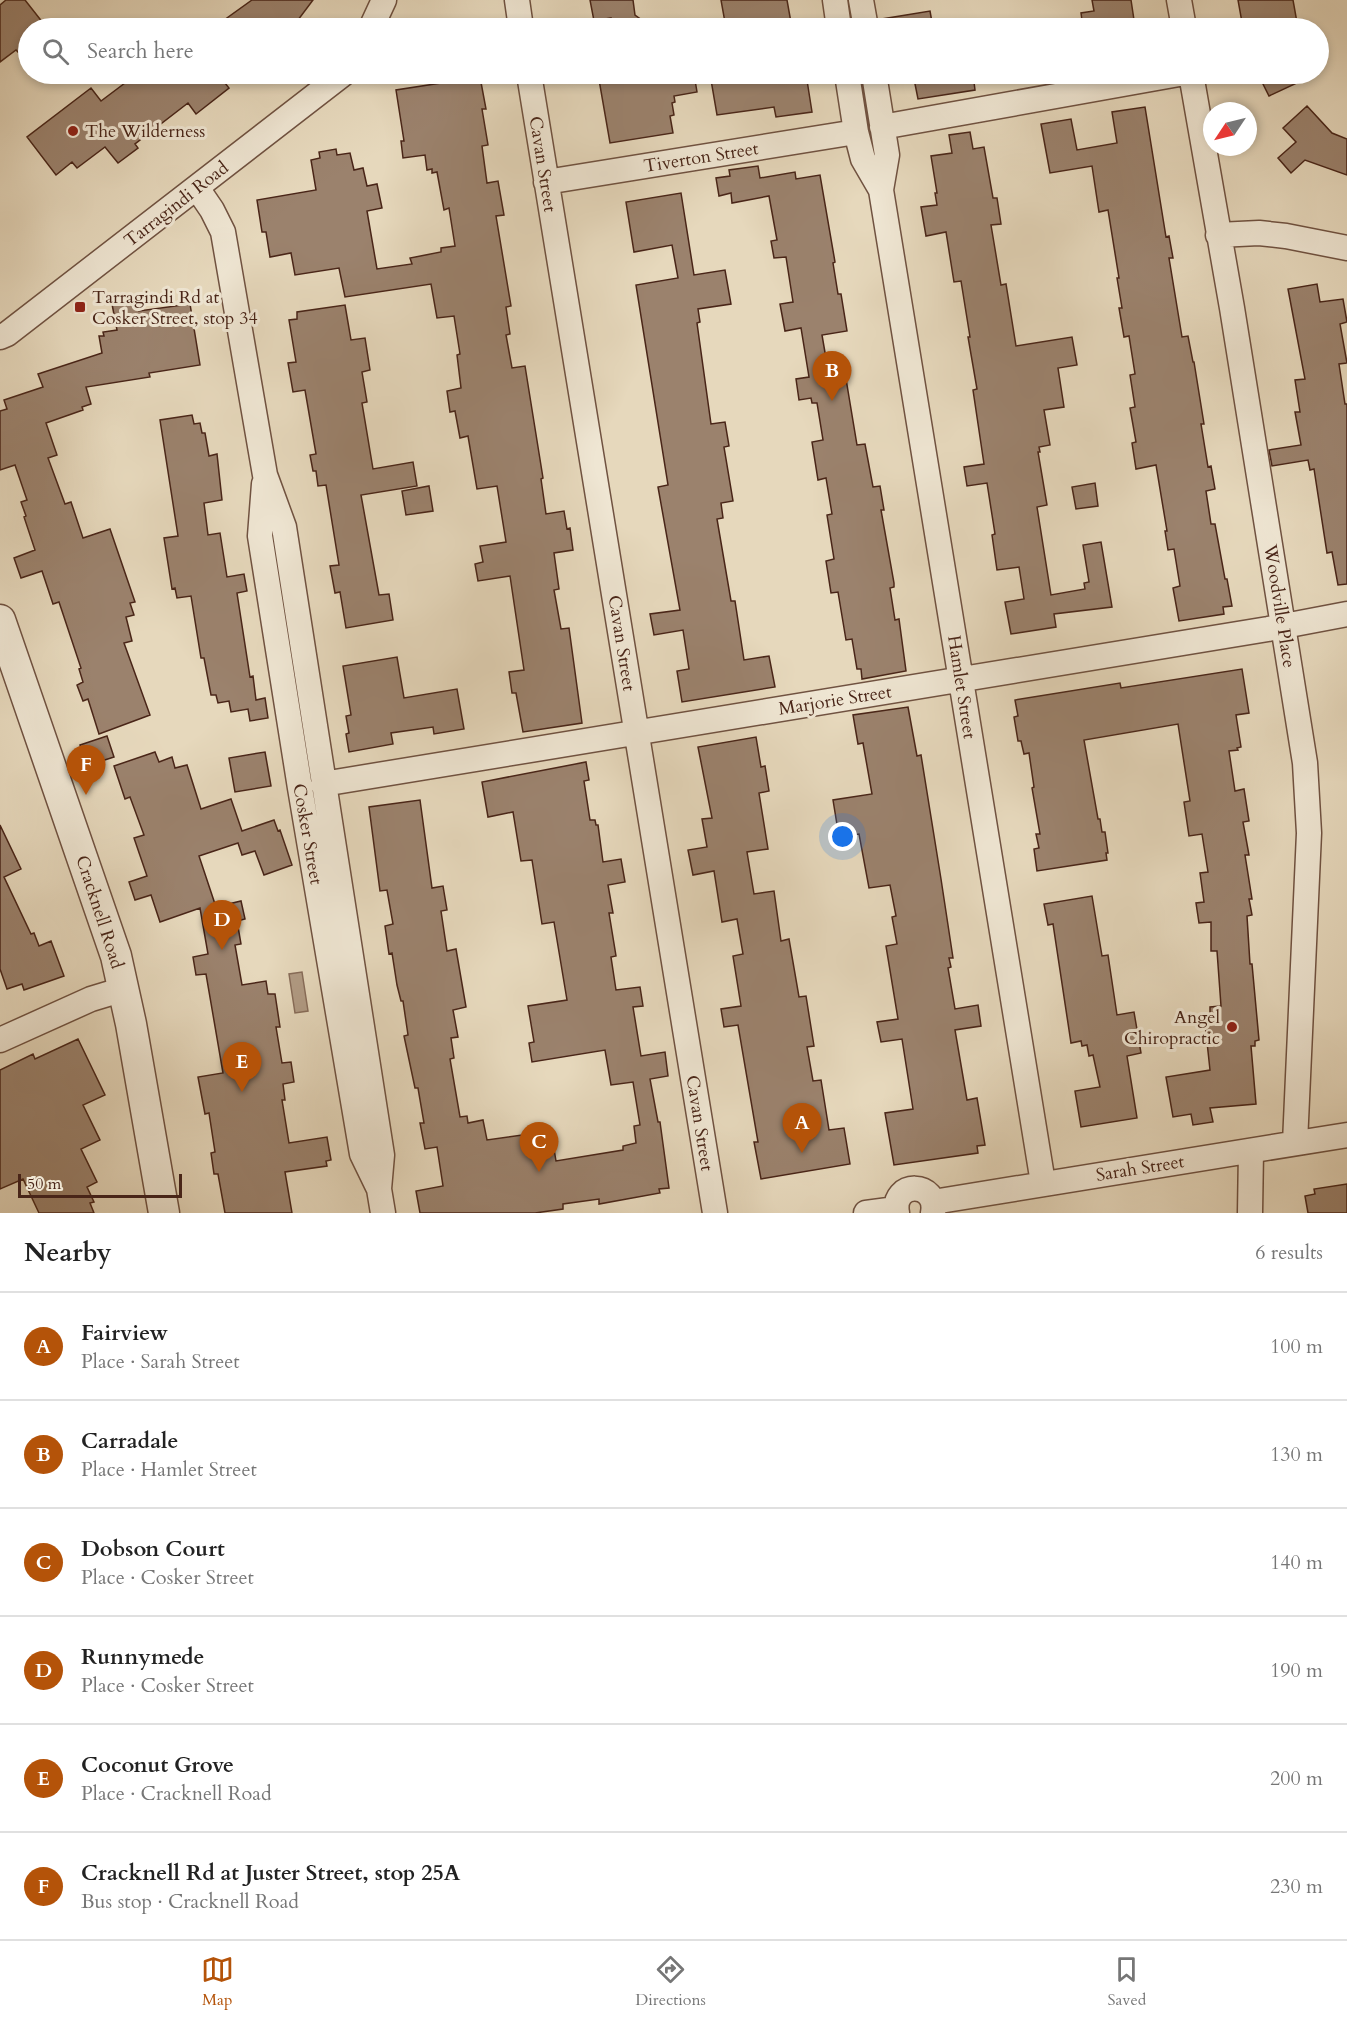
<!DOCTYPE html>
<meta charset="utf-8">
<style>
:root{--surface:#fff;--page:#f2f2f2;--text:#222;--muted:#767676;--line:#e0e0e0;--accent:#b45309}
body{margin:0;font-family:Cardo,serif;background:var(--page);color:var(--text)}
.compass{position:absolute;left:1203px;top:102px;width:54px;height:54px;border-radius:50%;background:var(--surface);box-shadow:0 3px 9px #0003;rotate:235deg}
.scale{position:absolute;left:18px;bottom:15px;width:164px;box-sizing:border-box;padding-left:6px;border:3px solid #492518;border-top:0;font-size:16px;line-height:21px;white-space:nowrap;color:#492518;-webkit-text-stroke:4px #efe6d3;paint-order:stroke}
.you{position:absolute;left:843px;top:837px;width:21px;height:21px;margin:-15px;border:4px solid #fff;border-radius:50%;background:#1a73e8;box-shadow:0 0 0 9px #1a73e833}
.badge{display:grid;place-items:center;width:39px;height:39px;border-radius:50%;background:var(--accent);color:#fff;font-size:20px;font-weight:700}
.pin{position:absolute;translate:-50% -50px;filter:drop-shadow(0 2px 3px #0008)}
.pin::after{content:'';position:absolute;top:32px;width:21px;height:18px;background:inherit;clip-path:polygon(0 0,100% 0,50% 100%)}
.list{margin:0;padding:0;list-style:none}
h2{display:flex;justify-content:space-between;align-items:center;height:78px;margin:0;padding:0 24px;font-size:26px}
h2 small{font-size:20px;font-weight:400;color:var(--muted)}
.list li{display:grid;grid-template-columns:39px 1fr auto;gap:18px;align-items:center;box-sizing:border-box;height:108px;padding:0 24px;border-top:2px solid var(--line)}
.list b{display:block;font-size:22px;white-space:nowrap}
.list p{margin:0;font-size:20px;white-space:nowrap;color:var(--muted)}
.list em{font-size:20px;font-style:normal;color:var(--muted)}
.icon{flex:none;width:33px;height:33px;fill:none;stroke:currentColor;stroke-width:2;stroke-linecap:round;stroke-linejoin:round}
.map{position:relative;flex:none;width:1347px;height:1213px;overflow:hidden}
.search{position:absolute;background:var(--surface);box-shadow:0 3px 9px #0003;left:18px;right:18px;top:18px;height:66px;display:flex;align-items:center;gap:15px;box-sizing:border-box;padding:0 21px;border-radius:33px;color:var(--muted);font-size:22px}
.sheet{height:726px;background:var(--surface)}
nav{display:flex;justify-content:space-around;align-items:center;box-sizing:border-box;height:84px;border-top:2px solid var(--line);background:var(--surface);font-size:16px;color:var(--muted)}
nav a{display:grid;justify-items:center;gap:3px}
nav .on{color:var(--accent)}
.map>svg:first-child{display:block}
.water{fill:#b19b84;stroke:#876c59;stroke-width:1.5}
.building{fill:#9b826d;stroke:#492518;stroke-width:1.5}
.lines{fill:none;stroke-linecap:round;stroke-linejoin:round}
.minor-casing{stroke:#705241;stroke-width:27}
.tertiary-casing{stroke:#705241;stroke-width:33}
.minor{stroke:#efe6d3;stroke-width:24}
.tertiary{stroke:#efe6d3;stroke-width:30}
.poi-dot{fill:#8f2418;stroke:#efe6d3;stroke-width:2}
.labels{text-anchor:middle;stroke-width:6;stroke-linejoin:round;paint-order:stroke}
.poi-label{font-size:18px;fill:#492518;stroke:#efe6d3;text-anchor:start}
.street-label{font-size:18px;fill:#492518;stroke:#efe6d3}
</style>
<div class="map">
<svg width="1347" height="1213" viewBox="0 0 1347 1213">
<rect width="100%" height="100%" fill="#e6d8bc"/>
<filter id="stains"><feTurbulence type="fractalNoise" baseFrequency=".00333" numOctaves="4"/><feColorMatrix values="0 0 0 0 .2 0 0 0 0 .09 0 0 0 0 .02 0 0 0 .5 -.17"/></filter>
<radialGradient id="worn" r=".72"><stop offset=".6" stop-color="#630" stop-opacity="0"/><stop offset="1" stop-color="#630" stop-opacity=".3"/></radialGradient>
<!-- water -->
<path class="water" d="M302 972 308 1011 295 1013 289 974Z"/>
<!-- building -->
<path class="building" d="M6 0H25L47 28H28V44L18 52 16 50 0 62V5Z
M252 0H313L292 28H213Z
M590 0H633L635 15 653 28H612L611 18 594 21Z
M721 0H787L792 28H726Z
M1092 0H1131L1134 20H1131L1132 28H1083L1081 13 1094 11Z
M1238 0H1293L1298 28H1243Z
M930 11 933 28H882V19Z
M137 74H218L229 88 196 114 188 103 135 144 138 148 118 163 105 147 77 168 72 162 56 175 27 137 91 88 101 101Z
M598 74H643L645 82 694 74 697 92 674 96 675 102 672 103 674 115 670 116 673 133 610 143Z
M754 74H806L812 112 776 117 774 107 717 115 711 80Z
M913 74H973L975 90 918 99Z
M1258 74H1316L1269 96Z
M480 77 486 109H482L488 145 482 146 487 183 498 181 504 215 496 216 511 306 506 307 510 334 506 335 512 368 525 366 543 478 541 479 546 514 564 511 567 529 570 528 573 550 554 553 559 589 554 590 561 629 569 628 582 723 523 732 516 693H512L509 672 524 670 510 576 478 581 475 564 483 562 480 546 506 542 497 486 477 489 468 436 460 438 455 411 450 412 447 391 461 388 457 355 460 354 454 316 437 318 431 284 345 297 339 268 295 275 291 253 270 257 266 232H262L257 200 316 190 311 160 320 158 319 152 336 149 337 155 350 153 354 170 363 168 367 186 377 184 382 208 367 211 377 269 412 264 410 258 441 252V248L455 246 449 208 444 210 437 172 432 173V169L427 170 425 155 403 158 401 141H404L396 90Z
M1307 106 1332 133 1347 139V175L1305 160 1291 173 1278 158 1296 142 1283 128Z
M1145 107 1166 237 1169 236 1173 258H1169L1182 337 1188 336 1193 362H1194L1204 424H1201L1208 467 1211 466 1215 489 1206 491 1211 524H1215L1225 579H1227L1232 606 1223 607 1224 614 1179 621 1173 588 1180 586 1174 549 1168 550 1165 531H1167L1156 465 1136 469 1132 443 1136 442 1130 408 1135 407 1130 375 1135 374 1129 336 1124 337 1119 308H1122L1117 278H1119L1108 210 1099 212 1092 166 1050 173 1041 124 1071 119 1077 150 1117 143 1112 112Z
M970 132 973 149 984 147 993 198H997L1001 224 991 225 1001 285 1006 284 1016 346 1072 337 1077 365 1058 368 1064 407 1044 410 1050 445 1039 447 1040 452H1038L1047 505 1037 507 1051 595 1085 589 1084 583 1089 582 1083 545 1101 542 1112 607 1054 614 1056 627 1011 634 1005 602 1024 599 1019 567 997 570 992 535 995 534 987 483 967 486 964 467 984 464 973 390 977 389 968 337H970L961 281 954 282 946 232 926 236 921 207 937 205 935 193H937L931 156 952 153 949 135Z
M758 166 760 178 795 172 796 179 820 175 835 262 833 263 838 294H841L847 331 822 335 828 370 844 367 857 445 865 444 873 487 880 486 884 510H881L894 583V587L890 588 895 620 899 619 906 671 862 679 861 669H857L852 639 846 640 838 592 831 593 826 561 834 559 827 515 832 514 826 478 818 480 812 442 823 440 817 403H812L811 398 799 400 796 379 809 377 801 328 785 331 780 304 793 302 786 257 774 258 771 241 777 240 769 196 732 203 731 193 719 196 716 178 730 176 729 170Z
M681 193 694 275 725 270 731 304 698 309 700 322 697 323 711 424 725 422 729 446 724 447 733 501 721 503 723 518 717 519 731 601H735L744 660 769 656 775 687 682 702 677 671 689 669 683 630 654 635 650 614 680 610 658 487 668 485 636 285 678 278 672 245 634 252 626 202Z
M1317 284 1320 302 1343 299 1347 322 1340 324 1347 363 1339 364 1345 404H1347V584L1338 585 1332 552 1327 553 1314 469 1310 470 1308 460 1272 466 1269 450 1301 445 1295 412H1300L1295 380 1305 379 1288 289Z
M137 300 139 311 190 304 200 365 149 373 150 377 86 387 91 404 82 407 83 410 46 423 57 455 48 458 65 504 71 502 83 538 110 529 135 602 130 603 134 615 126 617 132 641 124 643 150 715 99 734 88 699 83 701 77 685 83 682 79 669 81 668 59 602 53 604 42 571 21 578 14 558 35 550 24 517 26 516 21 502 27 500 15 465 0 470V411L7 409 4 400 43 387 38 374 102 353 99 336H104L103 332 117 330 112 304Z
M345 305 351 340 365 338 370 370 362 372 367 402 362 403 373 469 413 462 417 486 361 495 379 595 389 594 393 620 346 628 340 592 335 593 330 566 339 565 326 485 318 486 316 471H313L310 455 316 454 305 390 293 392 288 363 296 362 289 320 297 319V312Z
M192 415 194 424 200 423 202 433H205L209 456 217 454 222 500 204 503 208 535 220 533 227 577 244 574 247 591 237 593 250 677 253 676 256 700 265 698 268 718 250 721 248 709 231 712 229 701 218 703 216 695H211L204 658H201L191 596 177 598 175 588 172 589 164 538 178 536 160 420Z
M1095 483 1098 506 1076 509 1072 487Z
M429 486 433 511 406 515 402 491Z
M397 657 404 698 457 689 464 729 434 734 433 727 391 733 393 744 349 752 346 734 349 733 346 716 351 715 343 666Z
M1242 669 1249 713 1236 715 1241 747 1237 748 1238 750 1229 751 1235 791 1244 789 1249 821 1243 822 1249 855H1245L1252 899H1249L1252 915 1247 916 1250 964H1252L1259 1040 1255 1041V1046H1251L1256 1104 1210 1108 1213 1122 1193 1125 1191 1114 1173 1117 1166 1077 1210 1070 1204 1014H1210V1007L1221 1006 1217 951H1211V922L1199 923 1196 903 1204 902 1200 873 1208 872 1202 834 1189 836 1184 802 1190 801 1178 724 1084 740 1098 819H1100L1102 832H1105L1108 853H1106L1107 860 1037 871 1034 849 1039 848 1036 834H1040L1032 788 1034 787 1029 753 1024 754 1021 741H1018L1014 717 1018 716 1015 700 1120 683 1121 688Z
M908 707 917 756 921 755 941 879 953 958H949L951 967 948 968 955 1009 978 1005 981 1026 955 1030 967 1100 977 1098 985 1145 977 1146 978 1153 894 1165 885 1113 913 1109 902 1039 881 1042 877 1022 898 1019 886 946 897 944 892 917 896 916 890 885 869 888 859 834 839 837 833 800 872 794 863 743 858 744 853 715Z
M107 736 114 757 86 766 80 745Z
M756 737 761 767 765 766 769 791 759 793 768 849 747 852 754 894 774 891 781 941 789 939 799 997 806 996 814 1046 807 1047 813 1081 821 1080 829 1130 844 1128 850 1164 761 1179 754 1142H758L738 1025 724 1027 721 1009 741 1006 733 956 743 954 737 919 722 922 714 871 693 875 688 850 707 847 702 819 712 818 698 747Z
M155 752 159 762 172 757 175 768 187 765 201 809 231 799 242 831 274 820 278 831 280 830 292 865 264 875 255 851 242 855 238 843 199 856 216 907 241 901 245 919 237 921 241 944 235 945 242 985 266 981 268 994H275L280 1027H276L282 1063 291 1062 294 1082 283 1084 285 1100H282L289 1143 327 1137 331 1160 326 1161 327 1166 285 1172 292 1213H225L218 1174H214L211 1153 215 1152 209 1113 205 1114 198 1077 223 1073 206 974 196 975 193 957 208 954 200 908 160 922 151 895 135 900 129 882 147 876 134 838 144 835 130 797 125 799 114 766Z
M265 752 271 786 235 792 229 758Z
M586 762 589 780 584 781 590 820H595L596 825H598L603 862 621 859 625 882 608 885 613 913H609L616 956 611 957 616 990 640 987 643 1006 633 1007 641 1056 665 1052 668 1076 650 1079 658 1122H660L669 1188 659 1189 660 1193 599 1204V1199L563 1204V1209L535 1213H420L416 1191 443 1186 437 1147 425 1149 420 1123H424L418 1088H415L404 1036 408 1035 403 1001H401L397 985 392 953 389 954 385 926 393 924 387 890 380 891 369 807 420 800 432 888 443 886 447 910 441 911 447 951 456 949 466 1007 453 1010 458 1037 451 1038 454 1058 450 1059 460 1117 467 1116 468 1123 483 1120 487 1140 551 1131 556 1161 623 1150V1146L636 1143 634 1126 640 1125 633 1082 611 1085 605 1050 532 1062 529 1043 534 1042 528 1006 567 1000 554 922 542 924 532 860 521 861 513 812 488 817 482 782Z
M0 825 21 869 4 877 31 934 34 933 39 946 51 941 64 976 24 990 22 984 7 989 0 969Z
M1092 896 1102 956 1108 955 1117 1015 1134 1012 1141 1053 1127 1056 1137 1118 1081 1127 1075 1091 1100 1087 1093 1055 1089 1056 1087 1045 1082 1046 1081 1041 1071 1043 1053 924 1048 925 1044 904Z
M78 1039 105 1095 83 1105 100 1140 81 1149 97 1182 87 1187 94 1202 90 1203 94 1213H39L23 1179 0 1189V1070L33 1054 35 1059Z
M1347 1184V1213H1308L1305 1196 1315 1194 1314 1189Z"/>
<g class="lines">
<defs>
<path id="minor" d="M517 0 521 28
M835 0 839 28
M861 0 866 28
M1179 0 1184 28
M371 28 384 0
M529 74 715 1213
M847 74 856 132 863 159 881 190
M874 74 887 155 881 190 1043 1183
M1191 74 1232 308 1305 763 1309 833 1295 1143
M882 127 1179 74
M546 182 856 132
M197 188 212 210 223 232 265 475 284 527 382 1155 379 1189 383 1213
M1218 235 1259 233 1286 236 1347 248
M0 337 7 334 343 74
M264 484 260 536 300 788 362 1154 379 1189
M323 784 1268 629 1347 614
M0 1040 91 999 124 989
M933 1202 1347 1135
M866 1213 896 1209
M897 1213C891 1180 939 1181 933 1213
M1250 1213 1251 1151"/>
<path id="tertiary" d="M0 620 116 956 131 1024 164 1213"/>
</defs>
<!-- minor casing -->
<use href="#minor" class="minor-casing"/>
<!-- tertiary casing -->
<use href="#tertiary" class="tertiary-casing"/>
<!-- minor -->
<use href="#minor" class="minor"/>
<!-- tertiary -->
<use href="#tertiary" class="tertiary"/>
</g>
<!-- markers -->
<g class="poi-dot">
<circle cx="73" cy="131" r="6"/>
<rect x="74" y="301" width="12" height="12" rx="3"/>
<circle cx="1232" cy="1027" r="6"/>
</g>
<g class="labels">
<!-- poi labels -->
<g class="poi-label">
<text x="85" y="137">The Wilderness</text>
<text x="92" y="303">Tarragindi Rd at<tspan x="92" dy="21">Cosker Street, stop 34</tspan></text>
<text x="1220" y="1023" text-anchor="end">Angel<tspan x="1220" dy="21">Chiropractic</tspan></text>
</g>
<!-- street labels -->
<g class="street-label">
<text transform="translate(701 157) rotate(-9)" y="6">Tiverton Street</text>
<text transform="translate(543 164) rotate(81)" y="6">Cavan Street</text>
<text transform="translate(176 204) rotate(-38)" y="6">Tarragindi Road</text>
<text transform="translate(1280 606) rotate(81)" y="6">Woodville Place</text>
<text transform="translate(622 643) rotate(81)" y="6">Cavan Street</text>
<text transform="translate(962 687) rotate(81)" y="6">Hamlet Street</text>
<text transform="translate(835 700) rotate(-9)" y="6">Marjorie Street</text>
<text transform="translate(308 834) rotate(80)" y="6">Cosker Street</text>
<text transform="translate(100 912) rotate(72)" y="6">Cracknell Road</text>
<text transform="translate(700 1123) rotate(81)" y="6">Cavan Street</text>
<text transform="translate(1140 1168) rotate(-9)" y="6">Sarah Street</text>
</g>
</g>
<rect width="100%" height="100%" filter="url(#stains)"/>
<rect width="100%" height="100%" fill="url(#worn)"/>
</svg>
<svg class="compass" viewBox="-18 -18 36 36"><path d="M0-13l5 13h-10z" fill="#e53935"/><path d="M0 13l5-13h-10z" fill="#767676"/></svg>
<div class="scale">50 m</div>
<div class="you"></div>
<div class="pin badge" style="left:802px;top:1153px">A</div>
<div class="pin badge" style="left:832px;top:401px">B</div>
<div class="pin badge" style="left:539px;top:1172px">C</div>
<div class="pin badge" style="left:222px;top:950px">D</div>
<div class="pin badge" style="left:242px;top:1092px">E</div>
<div class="pin badge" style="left:86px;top:795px">F</div>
<div class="search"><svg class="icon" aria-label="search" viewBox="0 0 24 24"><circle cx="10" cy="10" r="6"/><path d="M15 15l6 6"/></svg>Search here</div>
</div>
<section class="sheet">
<h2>Nearby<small>6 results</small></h2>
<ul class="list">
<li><span class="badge">A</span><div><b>Fairview</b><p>Place · Sarah Street</p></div><em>100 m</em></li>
<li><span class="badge">B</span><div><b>Carradale</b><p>Place · Hamlet Street</p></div><em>130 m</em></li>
<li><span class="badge">C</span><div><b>Dobson Court</b><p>Place · Cosker Street</p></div><em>140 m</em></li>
<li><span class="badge">D</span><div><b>Runnymede</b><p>Place · Cosker Street</p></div><em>190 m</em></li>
<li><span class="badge">E</span><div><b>Coconut Grove</b><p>Place · Cracknell Road</p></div><em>200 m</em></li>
<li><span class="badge">F</span><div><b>Cracknell Rd at Juster Street, stop 25A</b><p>Bus stop · Cracknell Road</p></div><em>230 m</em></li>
</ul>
</section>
<nav>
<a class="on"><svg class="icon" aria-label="map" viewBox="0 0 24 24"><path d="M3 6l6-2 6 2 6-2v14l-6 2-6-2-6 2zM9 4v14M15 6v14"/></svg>Map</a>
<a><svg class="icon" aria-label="directions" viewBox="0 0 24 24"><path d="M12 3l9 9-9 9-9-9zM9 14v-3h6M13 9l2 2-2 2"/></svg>Directions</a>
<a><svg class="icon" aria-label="saved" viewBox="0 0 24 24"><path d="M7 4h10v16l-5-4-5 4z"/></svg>Saved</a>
</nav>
